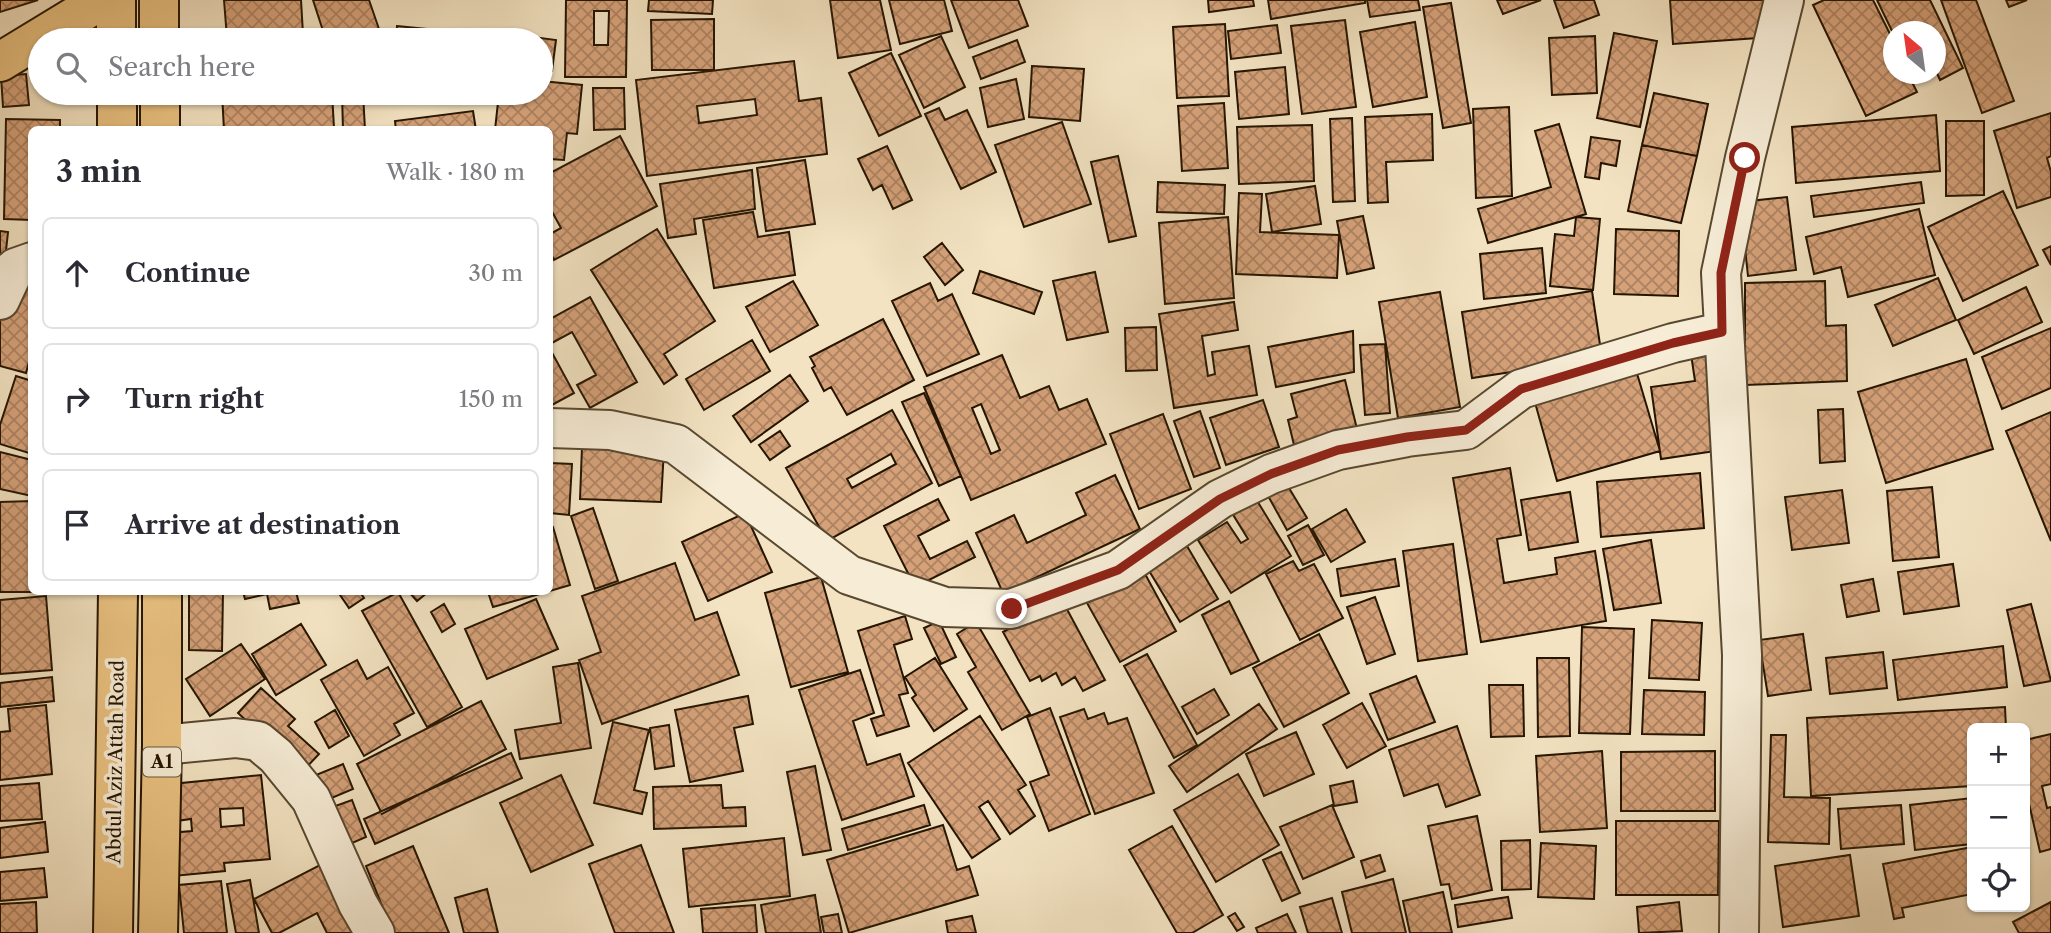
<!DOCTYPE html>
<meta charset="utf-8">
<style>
:root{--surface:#fff;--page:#f7f7f7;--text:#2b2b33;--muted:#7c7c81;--line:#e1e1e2}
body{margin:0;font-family:"Libre Caslon Text",serif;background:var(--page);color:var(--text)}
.controls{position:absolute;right:21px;bottom:21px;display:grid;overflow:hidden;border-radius:10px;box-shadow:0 2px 5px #0004}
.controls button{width:63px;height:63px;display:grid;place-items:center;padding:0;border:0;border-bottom:2px solid var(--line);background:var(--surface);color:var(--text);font:35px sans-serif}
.compass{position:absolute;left:1883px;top:21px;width:63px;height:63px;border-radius:50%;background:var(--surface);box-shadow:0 2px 5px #0004;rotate:331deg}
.stop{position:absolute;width:21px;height:21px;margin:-16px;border:5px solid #8f2418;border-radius:50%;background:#fff}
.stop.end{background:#8f2418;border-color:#fff;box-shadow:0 2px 7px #0008}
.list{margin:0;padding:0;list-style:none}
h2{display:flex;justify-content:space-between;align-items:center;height:91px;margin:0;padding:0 28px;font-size:30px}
h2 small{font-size:23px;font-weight:400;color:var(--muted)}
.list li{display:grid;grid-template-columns:46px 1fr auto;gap:21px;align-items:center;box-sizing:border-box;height:112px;margin:0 14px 14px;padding:0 14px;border:2px solid var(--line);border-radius:10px}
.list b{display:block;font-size:26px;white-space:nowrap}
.list em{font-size:23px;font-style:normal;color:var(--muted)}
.icon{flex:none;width:38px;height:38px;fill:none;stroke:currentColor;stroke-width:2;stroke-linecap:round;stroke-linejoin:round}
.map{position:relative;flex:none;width:2051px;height:933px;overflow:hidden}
.search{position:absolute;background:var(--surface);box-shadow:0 2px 5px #0004;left:28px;top:28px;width:525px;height:77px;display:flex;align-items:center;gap:18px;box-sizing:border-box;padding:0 24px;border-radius:38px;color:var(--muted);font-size:26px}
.panel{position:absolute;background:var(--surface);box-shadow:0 2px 5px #0004;left:28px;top:126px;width:525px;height:469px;border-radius:10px}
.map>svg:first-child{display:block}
.building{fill:url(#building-cross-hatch);stroke:#251500;stroke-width:2;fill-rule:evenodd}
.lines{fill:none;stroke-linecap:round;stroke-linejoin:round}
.minor-casing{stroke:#584830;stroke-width:42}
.primary-casing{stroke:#251500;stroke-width:42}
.trunk-casing{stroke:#251500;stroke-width:42}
.minor{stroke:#f7edd7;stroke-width:38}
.primary{stroke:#eac281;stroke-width:38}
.trunk{stroke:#eac281;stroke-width:38}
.route{stroke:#8f2418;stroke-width:9}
.labels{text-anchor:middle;stroke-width:7;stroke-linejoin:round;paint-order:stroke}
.shield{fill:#f7edd7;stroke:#645640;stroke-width:2}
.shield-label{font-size:18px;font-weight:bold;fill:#251500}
.street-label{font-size:19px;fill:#251500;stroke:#f7edd7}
</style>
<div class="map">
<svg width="2051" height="933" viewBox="0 0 2051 933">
<defs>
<pattern id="building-cross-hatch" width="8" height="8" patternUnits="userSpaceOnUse" patternTransform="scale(1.75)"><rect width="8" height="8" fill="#d5a179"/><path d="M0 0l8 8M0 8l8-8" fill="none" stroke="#ad8261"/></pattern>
</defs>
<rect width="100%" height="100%" fill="#f3e3c2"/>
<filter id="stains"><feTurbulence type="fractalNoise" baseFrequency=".00286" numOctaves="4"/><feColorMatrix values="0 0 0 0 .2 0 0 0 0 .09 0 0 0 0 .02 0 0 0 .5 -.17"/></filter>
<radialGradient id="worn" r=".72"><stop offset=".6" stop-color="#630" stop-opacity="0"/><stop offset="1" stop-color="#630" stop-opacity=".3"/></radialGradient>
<!-- building -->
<path class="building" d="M0 0H38L0 12Z
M224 0H301L303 34 227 38Z
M313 0H369L379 29 344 40H326Z
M566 0H627L626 77H565ZM594 11H609L608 45H594Z
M649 0H713L712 14 648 11Z
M830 0H880L891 50 838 58Z
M889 0H944L952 31 900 44Z
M951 0H1018L1028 26 969 48Z
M1208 0H1253L1254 6 1209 12Z
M1268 0H1365V3L1271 19Z
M1367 0H1418L1420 10 1370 17Z
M1497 0H1541L1503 14Z
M1554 0H1594L1599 15 1564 28Z
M1670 0H1769L1772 37 1673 44Z
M1824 0H1873L1894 42V74H1908L1917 92 1866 116 1813 5Z
M1877 0H1930L1963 68 1940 80 1936 71V32H1894V35Z
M1941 0H1976L2014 101 1982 113Z
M2006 0H2027L2009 7Z
M1451 3 1471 123 1443 128 1423 7Z
M714 19V70H652L651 20Z
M1345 20 1356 107 1302 114 1291 26Z
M1415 22 1427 97 1373 107 1360 32Z
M1225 24 1229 96 1177 98 1173 27Z
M1277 25 1281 53 1231 59 1228 31Z
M397 26 466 33 465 40H396Z
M1614 33 1657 41 1640 127 1597 118Z
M510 34 556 40 552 71 541 70V40H509Z
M941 36 965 87 924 108 899 55Z
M1595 36 1597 93 1552 95 1549 38Z
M1017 40 1025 62 981 79 973 57Z
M891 53 921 116 879 136 849 73Z
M794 61 799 101 821 98 827 154 647 176 636 80ZM755 99 757 115 699 123 697 106Z
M1032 66 1084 69 1080 121 1029 117Z
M1285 67 1289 114 1239 119 1235 72Z
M26 74 29 105 3 107 1 76Z
M1016 79 1024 119 988 127 980 88Z
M541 81 582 85 577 134 567 133 564 160 550 159V130H495L499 93H541Z
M593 88H624L625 129 594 130Z
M222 93H252V104L286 102 285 93H332L334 128 224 130Z
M342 93H363L365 130H343Z
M1654 93 1708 104 1697 156 1642 145Z
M1224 103 1228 168 1182 171 1178 106Z
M1509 107 1512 196 1476 198 1473 109Z
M939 108 945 120 967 110 996 172 961 189 925 114Z
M473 111 476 130H396L395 121Z
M2051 113V156L2047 158 2051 172V197L2017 208 1994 131Z
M1432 114 1433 160 1386 162 1388 202 1368 203 1365 117Z
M1936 115 1940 171 1796 183 1792 127Z
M1352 118 1355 201 1333 202 1330 119Z
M6 119 60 120V130H32V220L4 219Z
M1946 121H1984V195L1946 196Z
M1062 122 1091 204 1024 227 995 145Z
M1559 124 1586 214 1488 243 1478 209 1551 187 1535 131Z
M1312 125 1314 181 1239 184 1237 127Z
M620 136 657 206 554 260 550 252V234L561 228 550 208V173Z
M1591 137 1620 141 1616 166 1601 163 1599 179 1585 177Z
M1642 145 1697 156 1681 223 1628 211Z
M887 146 912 200 893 209 882 185 873 190 858 159Z
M1118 156 1136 236 1109 242 1091 162Z
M805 160 815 224 766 231 757 168Z
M752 170 755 209 694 219 696 234 668 238 660 184Z
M1158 182 1225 185 1224 214 1157 212Z
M1921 182 1924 203 1814 217 1811 196Z
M1315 186 1321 224 1272 232 1266 194Z
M2003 191 2038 265 1963 301 1928 227Z
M1239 193 1262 194 1260 232 1339 235 1337 278 1236 274Z
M1787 197 1796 270 1748 276 1740 202Z
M1919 209 1935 275 1848 297 1841 267 1814 274 1806 237Z
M753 212 758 237 789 232 795 275 714 288 703 220Z
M1363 216 1374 268 1347 274 1337 221Z
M1228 217 1234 298 1165 304 1159 223Z
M1576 217 1600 219 1593 290 1550 286 1555 234 1574 236Z
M657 229 715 321 664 354 677 375 664 384 591 270Z
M1616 229 1679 231 1678 296 1614 294Z
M0 231 8 232 2 288H0Z
M942 243 963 270 945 285 924 257Z
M2051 246V265L2043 250Z
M1542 248 1546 293 1484 299 1480 254Z
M980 271 1042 292 1034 314 973 293Z
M1095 272 1108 332 1067 340 1053 281Z
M1938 278 1956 320 1893 346 1875 305Z
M12 279 32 285V351L26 373 0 366V319Z
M793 281 818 325 770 352 746 307Z
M1825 281 1826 326 1846 325 1847 381 1745 385V283Z
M930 283 938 301 952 294 979 354 927 376 892 301Z
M2026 287 2042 322 1974 354 1958 320Z
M1592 291 1602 358 1472 378 1462 312Z
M1440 292 1460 407 1398 418 1379 302Z
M590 297 637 382 590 408 577 385 596 375 572 332 550 344V319Z
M1234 302 1238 330 1202 336 1208 376 1215 374 1212 352 1249 346 1257 395 1174 408 1159 314Z
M883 319 914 380 847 415 831 387 824 391 812 368 815 366 810 357Z
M1156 327 1157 370 1126 371 1125 328Z
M2051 328V388L2002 409 1982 357Z
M1353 331 1354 372 1276 387 1268 347Z
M752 340 770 371 704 410 686 379Z
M1385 344 1390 413 1365 415 1360 345Z
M550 349 574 393 550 406Z
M1715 350 1729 449 1661 459 1651 387 1695 381 1691 354Z
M1002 355 1020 398 1049 386 1059 410 1087 399 1106 444 971 500 924 387ZM981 404 1000 450 991 454 972 408Z
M1966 359 1993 449 1886 483 1858 392Z
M1636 370 1660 451 1557 481 1534 399Z
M790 375 808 401 751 442 733 416Z
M16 376 32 381V454L0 444V425Z
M1345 380 1357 429 1294 445 1288 420 1297 417 1291 394Z
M924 393 961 476 939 486 902 402Z
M1263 400 1279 447 1226 465 1210 418Z
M1843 409 1845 461 1820 463 1818 410Z
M892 410 932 483 827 541 786 468ZM891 454 896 464 852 488 847 479Z
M1200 411 1220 468 1194 477 1174 421Z
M2051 412V541L2006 431Z
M1163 414 1191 489 1139 509 1110 434Z
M780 431 790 446 770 460 759 445Z
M582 447 664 449 661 502 580 499Z
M0 452 32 460V496L0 489Z
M550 463 572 464 569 515 550 513Z
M1510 468 1521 535 1497 539 1504 583 1557 574 1555 558 1595 551 1606 621 1481 642 1453 478Z
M1700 473 1704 528 1601 537 1597 482Z
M1115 475 1140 529 1003 593 976 533 1014 515 1027 543 1086 515 1076 493Z
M1286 483 1307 518 1287 530 1267 494Z
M1932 487 1939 557 1893 561 1887 491Z
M1842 490 1849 543 1792 550 1785 497Z
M1570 492 1578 542 1529 550 1521 500Z
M938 499 949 520 918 536 930 559 967 541 975 557 915 587 884 526Z
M1256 499 1291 556 1231 593 1198 540 1227 522 1241 543 1248 539 1232 513Z
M32 501V592H39H0V502Z
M593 508 618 581 595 589 571 516Z
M1346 509 1365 542 1331 562 1312 529Z
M745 513 772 572 708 601 682 542Z
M1308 525 1324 555 1303 565 1288 536Z
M553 527 570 585 550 591V528Z
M1651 540 1661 603 1614 610 1603 549Z
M1453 544 1467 654 1418 661 1403 551Z
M1187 546 1218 599 1180 622 1148 569Z
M1395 559 1399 586 1341 596 1337 569Z
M1293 561 1299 571 1314 564 1343 618 1300 640 1266 574Z
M675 563 695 620 717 612 739 675 602 724 579 660 601 652 582 596Z
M1953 564 1959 606 1904 614 1898 572Z
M1144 572 1176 631 1120 662 1087 603Z
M821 577 848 672 791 687 765 593Z
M1873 579 1879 611 1847 617 1841 585Z
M189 592H223L222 651 189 650Z
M243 592H296L299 603 270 609 267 594 245 599Z
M338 592H360L364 598 349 608Z
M398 592 462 707 427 727 362 611Z
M409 592H428L417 601Z
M488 592H547L493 607Z
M46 596 52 670 0 674V600Z
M1375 597 1395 654 1367 664 1347 607Z
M536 599 558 649 487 679 465 629Z
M1062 600 1105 680 1083 691 1075 677 1062 685 1056 673 1042 681 1040 676 1030 681 1003 632Z
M1229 601 1259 661 1231 674 1202 615Z
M444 604 455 624 442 632 431 612Z
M2031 604 2051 681 2024 686 2007 610Z
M905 616 912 639 894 645 908 693 899 695 909 726 877 736 871 719 884 715 858 631Z
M1652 620 1702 623 1699 680 1649 678Z
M939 621 956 657 941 664 924 628Z
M976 622 1030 714 1002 730 968 672 976 667 957 634Z
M301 624 326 665 276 695 252 654Z
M1582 627 1634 629 1630 734 1579 733Z
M1319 634 1349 693 1284 727 1253 668Z
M1803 634 1811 690 1768 696 1759 640Z
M241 644 265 679 210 716 186 679Z
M2003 646 2007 687 1898 700 1893 660Z
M1883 652 1887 688 1830 694 1826 658Z
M1147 654 1197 745 1174 758 1124 666Z
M935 658 967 709 934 731 912 698 916 695 905 677Z
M1537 658H1569L1570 736 1538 737Z
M357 660 367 679 388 667 414 713 394 724 400 735 364 756 321 680Z
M578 663 591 748 520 759 515 730 561 723 553 667Z
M860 670 874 713 853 721 867 765 900 754 914 796 842 820 799 690Z
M1416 676 1435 722 1388 740 1370 694Z
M52 677 54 701 0 707V683Z
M1489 685H1523L1524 736 1491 737Z
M261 688 295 719 288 726 319 754 302 772 238 713Z
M1214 689 1229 715 1197 734 1182 707Z
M1644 690 1705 692 1704 735 1642 734Z
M748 696 753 724 734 728 743 771 690 782 675 710Z
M481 701 506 749 382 814 357 764Z
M1362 703 1386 746 1347 768 1323 725Z
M1259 704 1277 729 1187 792 1169 766Z
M46 705 52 774 0 780V732L10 731 8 709Z
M2005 707 2006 728H1972V786L1811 796 1807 718Z
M1050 708 1090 814 1049 831 1030 782 1049 775 1027 717Z
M1084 709 1088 719 1104 713 1108 724 1127 718 1154 793 1095 814 1060 717Z
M335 710 349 736 329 748 315 722Z
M980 716 1026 785 1018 790 1035 816 1010 834 988 801 979 807 1000 839 972 858 908 763Z
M613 722 649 730 634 790 647 793 642 814 594 803Z
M669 725 674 766 655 769 650 728Z
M1457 726 1480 795 1446 807 1438 784 1404 796 1389 750Z
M1296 732 1314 774 1264 796 1246 754Z
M2051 734V784L2042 786 2047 808 2051 807V849L2040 852 2025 786V740Z
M1771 735H1786L1784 797 1830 798 1829 844 1768 842Z
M1602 751 1607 828 1540 832 1536 756Z
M1715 751V811H1621V752Z
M511 753 522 778 375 844 364 819Z
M343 764 353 789 327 800 316 775Z
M815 766 831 850 803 855 787 772Z
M1238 774 1279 845 1216 882 1174 810Z
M261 775 270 859 224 863 225 871 173 876 169 833 192 831 191 819 176 821 172 784ZM243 808 244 825 221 827 220 809Z
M561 775 593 845 531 872 500 803Z
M1353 781 1357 802 1334 806 1330 786Z
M39 783 42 819 0 821V786Z
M721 785 723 808 745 807 746 826 654 829 653 787Z
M1972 798V844L1915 850 1910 805Z
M352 800 366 837 343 847 327 809Z
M924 805 930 825 848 850 842 829Z
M1332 805 1354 857 1303 879 1280 827Z
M1901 805 1904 844 1841 849 1838 809Z
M1477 816 1492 890 1452 899 1449 884 1441 885 1428 826Z
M1616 821H1719L1718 895H1616Z
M45 822 48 852 0 858V828Z
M943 825 957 870 969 866 978 895 849 933 827 860Z
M1172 826 1223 915 1192 933H1177L1129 850Z
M784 838 790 896 689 907 683 849Z
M1530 840 1531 889 1502 890 1501 841Z
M1541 843 1596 846 1594 899 1538 897Z
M641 845 674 933H615L589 864Z
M413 846 449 933H393L366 866Z
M1972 847V894L1902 908 1904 917 1894 919 1883 864Z
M1281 852 1300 893 1282 901 1263 860Z
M1380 855 1385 871 1366 878 1361 861Z
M1850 855 1859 916 1783 927 1775 866Z
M320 865 355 933H327L317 913 279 933H272L254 899Z
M44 868 47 897 0 901V872Z
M1393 879 1406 933H1352L1342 892Z
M250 880 259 933H236L227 884Z
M221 881 227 933H184L179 885Z
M487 889 498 933H464L455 898Z
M1443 892 1452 933H1410L1403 901Z
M815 895 821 933H766L761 905Z
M1508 897 1512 918 1458 927 1455 905Z
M1332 898 1342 933H1308L1300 907Z
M36 902 37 933H0V904Z
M1679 902 1682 931 1639 933 1637 907Z
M2051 902V933H2019L2013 922Z
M755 905 757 933H703L701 909Z
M1235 913 1244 927 1237 931 1228 917Z
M838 914 842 933H824L821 917Z
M1287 914 1296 933H1258L1256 928Z
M972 916 976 933H948L946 921Z"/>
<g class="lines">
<defs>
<path id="minor" d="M0 300 15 268 32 262
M550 428 610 430 676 444 849 575 945 607 1011 609 1118 570 1220 499 1271 474 1338 450 1407 437 1466 430 1521 389 1673 343 1722 332
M162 745 235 738 258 741 276 756 311 799 358 904 375 933
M1739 933 1742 655 1721 273 1745 158 1784 0"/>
<path id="primary" d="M0 62 102 0"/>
<path id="trunk" d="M116 0V40
M159 0V40
M117 93V130
M160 93V130
M113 933 118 592
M158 933 162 745V592"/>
</defs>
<!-- minor casing -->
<use href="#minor" class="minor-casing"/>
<!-- primary casing -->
<use href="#primary" class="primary-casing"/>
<!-- trunk casing -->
<use href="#trunk" class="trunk-casing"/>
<!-- minor -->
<use href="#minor" class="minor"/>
<!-- primary -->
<use href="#primary" class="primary"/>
<!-- trunk -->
<use href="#trunk" class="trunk"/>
</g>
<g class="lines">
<!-- route -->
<path class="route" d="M1012 609 1118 570 1220 499 1271 474 1338 450 1407 437 1466 430 1521 389 1673 343 1722 332 1721 273 1745 158"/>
</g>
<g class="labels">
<!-- shield labels -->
<rect class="shield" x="143" y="747.5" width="38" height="29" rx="5"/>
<g class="shield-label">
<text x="162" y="768">A1</text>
</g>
<!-- street labels -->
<g class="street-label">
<text transform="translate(115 762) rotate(-89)" y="7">Abdul Aziz Attah Road</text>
</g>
</g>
<rect width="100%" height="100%" filter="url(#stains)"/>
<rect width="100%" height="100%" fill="url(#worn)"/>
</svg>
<div class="controls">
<button>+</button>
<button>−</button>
<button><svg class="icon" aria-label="locate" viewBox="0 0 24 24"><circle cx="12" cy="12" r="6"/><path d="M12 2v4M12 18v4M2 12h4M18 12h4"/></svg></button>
</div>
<svg class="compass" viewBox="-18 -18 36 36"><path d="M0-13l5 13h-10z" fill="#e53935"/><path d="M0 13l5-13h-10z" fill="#7c7c81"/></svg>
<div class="stop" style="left:1745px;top:158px"></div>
<div class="stop end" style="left:1012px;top:609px"></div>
<div class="search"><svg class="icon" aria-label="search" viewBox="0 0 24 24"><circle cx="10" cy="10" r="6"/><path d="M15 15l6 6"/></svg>Search here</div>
<section class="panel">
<h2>3 min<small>Walk · 180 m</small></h2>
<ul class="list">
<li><svg class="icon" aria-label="ahead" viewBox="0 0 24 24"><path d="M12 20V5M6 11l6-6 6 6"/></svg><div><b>Continue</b></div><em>30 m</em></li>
<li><svg class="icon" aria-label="right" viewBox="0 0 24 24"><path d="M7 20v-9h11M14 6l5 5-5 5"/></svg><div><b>Turn right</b></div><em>150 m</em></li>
<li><svg class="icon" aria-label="arrive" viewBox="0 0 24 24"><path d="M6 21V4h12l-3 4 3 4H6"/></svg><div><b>Arrive at destination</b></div></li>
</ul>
</section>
</div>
